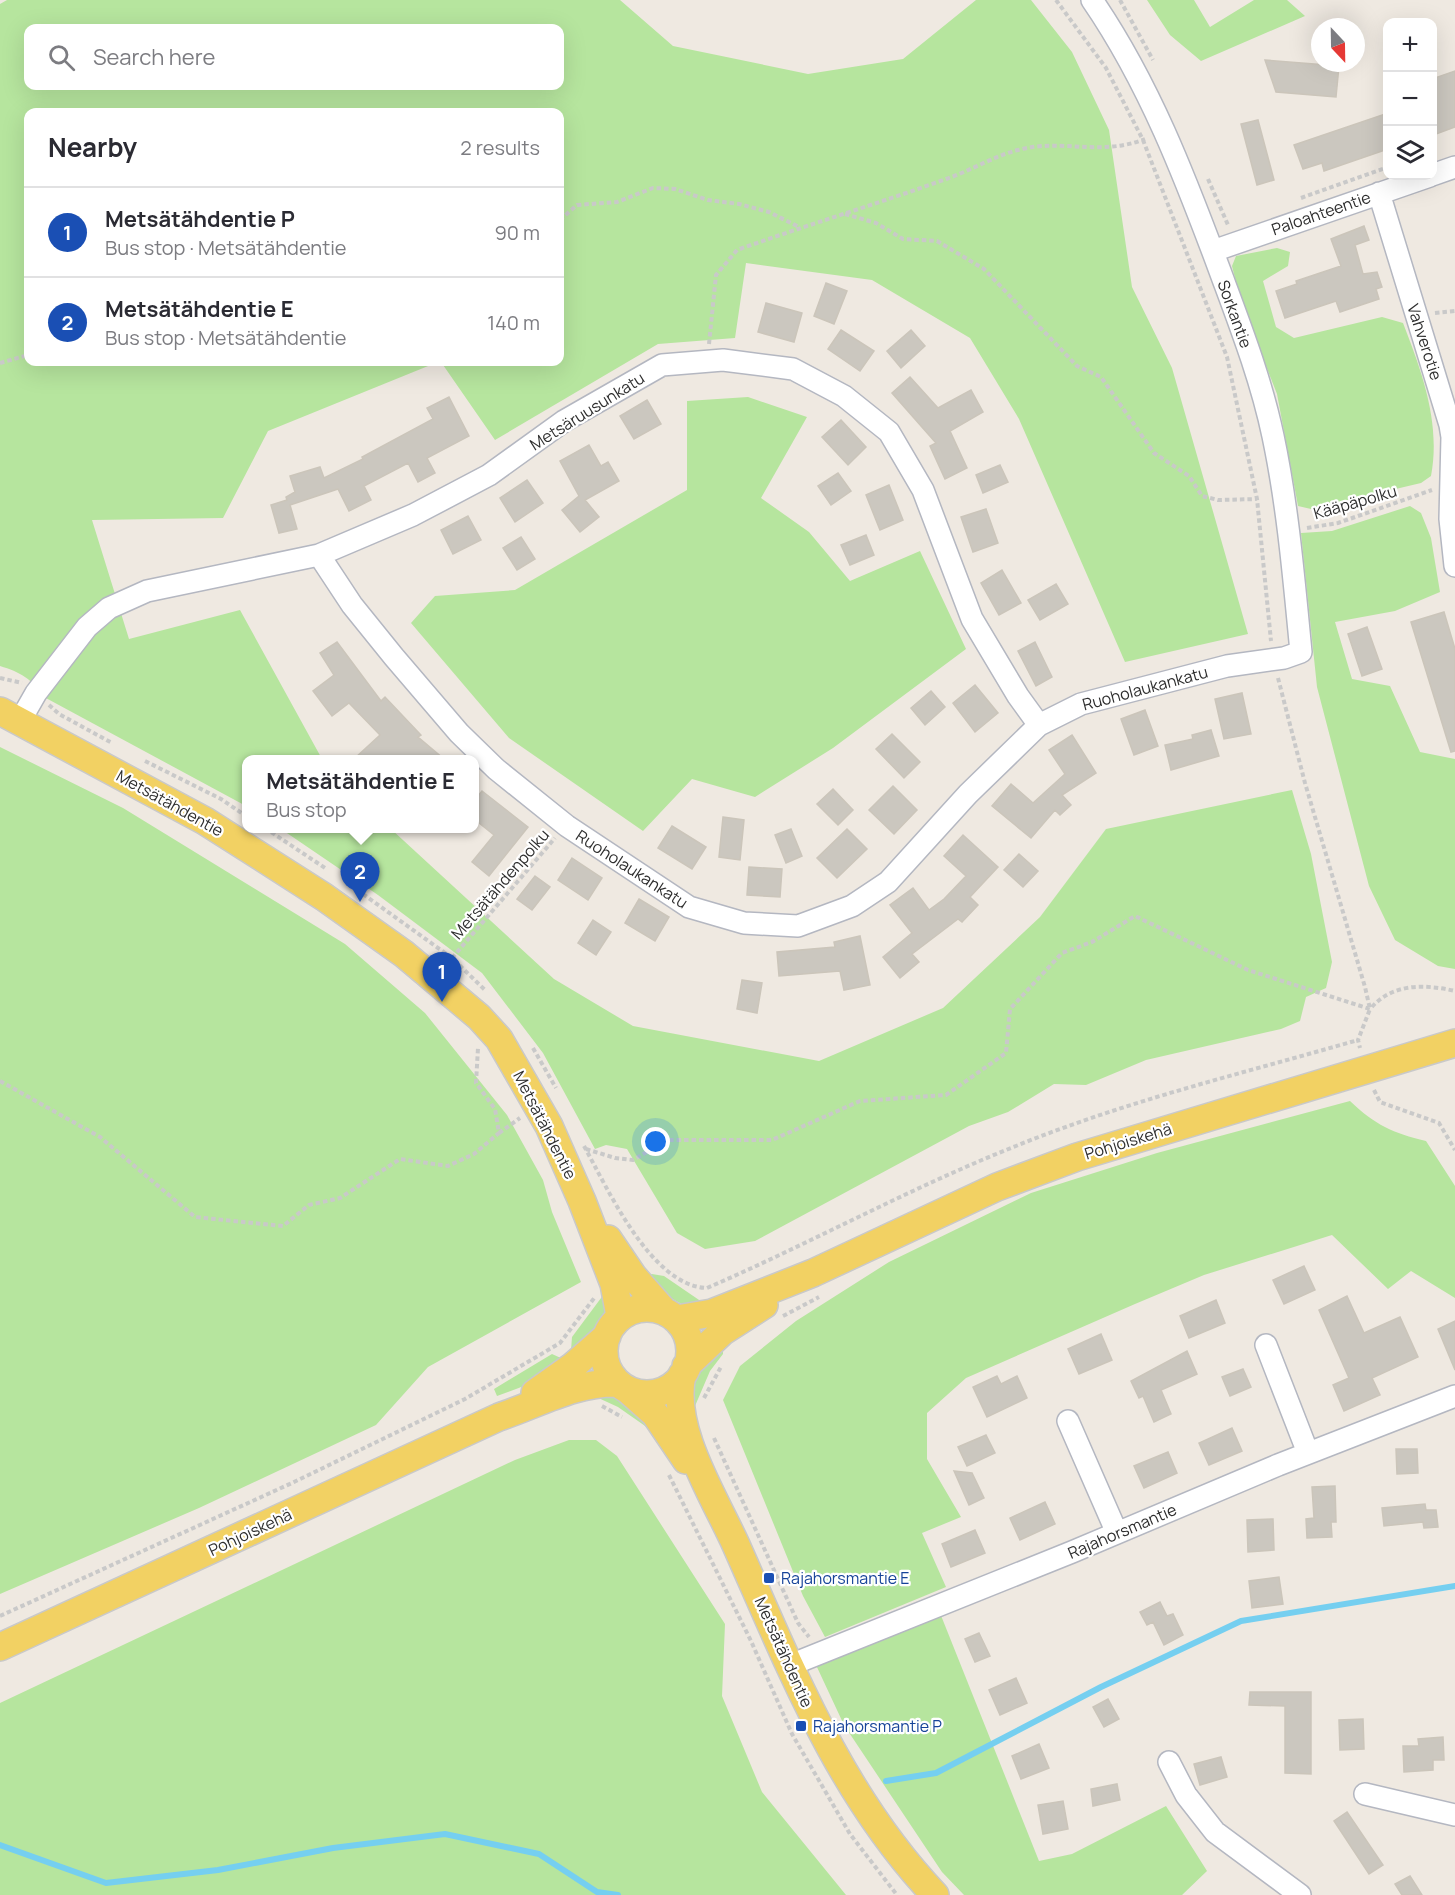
<!DOCTYPE html>
<meta charset="utf-8">
<style>
:root{--surface:#fff;--page:#f7f7f7;--text:#2b2b33;--muted:#7c7c81;--line:#e1e1e2;--accent:#4264fb}
body{margin:0;font-family:Manrope,sans-serif;background:var(--page);color:var(--text)}
.controls{position:absolute;right:18px;top:18px;display:grid;overflow:hidden;border-radius:12px;box-shadow:0 6px 24px #0002}
.controls button{width:54px;height:54px;display:grid;place-items:center;padding:0;border:0;border-bottom:2px solid var(--line);background:var(--surface);color:var(--text);font:30px sans-serif}
.compass{position:absolute;left:1311px;top:18px;width:54px;height:54px;border-radius:50%;background:var(--surface);box-shadow:0 6px 24px #0002;rotate:158deg}
.you{position:absolute;left:656px;top:1142px;width:21px;height:21px;margin:-15px;border:4px solid #fff;border-radius:50%;background:#1a73e8;box-shadow:0 0 0 9px #1a73e833}
.badge{display:grid;place-items:center;width:39px;height:39px;border-radius:50%;background:var(--accent);color:#fff;font-size:20px;font-weight:700}
.pin{position:absolute;translate:-50% -50px;filter:drop-shadow(0 2px 3px #0008)}
.pin::after{content:'';position:absolute;top:32px;width:21px;height:18px;background:inherit;clip-path:polygon(0 0,100% 0,50% 100%)}
.popup{position:absolute;left:242px;top:755px;width:237px;height:78px;box-sizing:border-box;display:grid;place-content:center;border-radius:12px;background:var(--surface);filter:drop-shadow(0 2px 4px #0005);font-size:20px;white-space:nowrap;color:var(--muted)}
.popup b{font-size:22px;color:var(--text)}
.popup::after{content:'';position:absolute;left:50%;top:100%;margin-left:-12px;border:12px solid transparent;border-top-color:var(--surface)}
.list{margin:0;padding:0;list-style:none}
h2{display:flex;justify-content:space-between;align-items:center;height:78px;margin:0;padding:0 24px;font-size:26px}
h2 small{font-size:20px;font-weight:400;color:var(--muted)}
.list li{display:grid;grid-template-columns:39px 1fr auto;gap:18px;align-items:center;box-sizing:border-box;height:90px;padding:0 24px;border-top:2px solid var(--line)}
.list b{display:block;font-size:22px;white-space:nowrap}
.list p{margin:0;font-size:20px;white-space:nowrap;color:var(--muted)}
.list em{font-size:20px;font-style:normal;color:var(--muted)}
.icon{flex:none;width:33px;height:33px;fill:none;stroke:currentColor;stroke-width:2;stroke-linecap:round;stroke-linejoin:round}
.map{position:relative;flex:none;width:1455px;height:1895px;overflow:hidden}
.search{position:absolute;background:var(--surface);box-shadow:0 6px 24px #0002;left:24px;top:24px;width:540px;height:66px;display:flex;align-items:center;gap:15px;box-sizing:border-box;padding:0 21px;border-radius:12px;color:var(--muted);font-size:22px}
.panel{position:absolute;background:var(--surface);box-shadow:0 6px 24px #0002;left:24px;top:108px;width:540px;height:258px;border-radius:12px}
.map>svg:first-child{display:block}
.green{fill:#b6e59e;fill-rule:evenodd}
.lines{fill:none;stroke-linecap:round;stroke-linejoin:round}
.stream{stroke:#75cff0;stroke-width:6}
.building{fill:#cbc7bf;stroke:#cbc5ba;stroke-width:1.5}
.minor-casing{stroke:#b4b7c1;stroke-width:24}
.major-casing{stroke:#c9c9c9;stroke-width:30}
.path{stroke:#c9c9c9;stroke-width:4;stroke-dasharray:4.5 3;stroke-linecap:butt}
.minor{stroke:#fff;stroke-width:21}
.major{stroke:#f2d163;stroke-width:27}
.transit-dot{fill:#1a4fb4;stroke:#fff;stroke-width:2}
.labels{text-anchor:middle;stroke-width:4.5;stroke-linejoin:round;paint-order:stroke}
.street-label{font-size:16px;fill:#2e2e2e;stroke:#fff}
.transit-label{font-size:16px;fill:#164399;stroke:#fff;text-anchor:start}
</style>
<div class="map">
<svg width="1455" height="1895" viewBox="0 0 1455 1895">
<rect width="100%" height="100%" fill="#efe9e1"/>
<!-- green -->
<path class="green" d="M7 0H620L673 46 808 74 903 59 976 0H1031L1072 52 1109 130 1132 287 1172 368 1248 634 1125 662 1019 419 970 338 872 280 746 263 735 338 658 344 495 440 441 362H560V112H28V362H438L268 431 223 518 92 520 129 639 240 610 322 759 246 760V806L44 697C32 679 20 672 0 666V4ZM28 28H560V86H28Z
M1147 0H1194L1210 27 1254 0H1287L1305 16 1201 61 1170 35Z
M1277 248 1290 252 1288 266 1263 281 1276 327 1294 338 1382 317 1403 323C1422 372 1441 423 1431 476L1421 483 1311 509 1298 506 1277 394 1241 302 1232 266 1236 256Z
M748 397 807 417 761 498 809 532 850 581 920 551 966 649 833 748 755 797 692 779 643 831 509 738 411 623 435 596 515 590 687 490V401Z
M1410 506 1421 513 1431 538 1440 592 1395 611 1335 622 1352 679 1390 686 1420 752 1455 759V969L1438 966 1395 940 1369 886 1317 687 1301 533 1332 531Z
M0 747 123 808 345 944 425 1013 507 1115 543 1180 552 1212 581 1282 428 1367 376 1425 199 1508 0 1594Z
M1292 790 1311 854 1332 962 1326 988 1306 997 1300 1021 1281 1029 1146 1060 1086 1085 1054 1084 1008 1112 969 1126 755 1241 705 1249 677 1233 627 1149 606 1145 595 1149 543 1053 482 973 378 895 281 829H391L554 979 633 1026 819 1061 943 1008 1040 917 1106 829Z
M1350 1101C1375 1125 1393 1133 1426 1141L1455 1186V1298L1411 1271 1388 1289 1332 1235 1204 1275 1135 1304 966 1378 927 1413V1459L961 1517 922 1533 946 1587 825 1637 803 1596 723 1400 740 1366 796 1321 889 1262 1031 1193 1157 1153Z
M652 1274 664 1276 702 1302 689 1308 665 1295 644 1276Z
M604 1294C612 1322 591 1335 571 1350L572 1337Z
M723 1343V1354L710 1371 695 1406 689 1409 697 1374Z
M552 1354 563 1359 524 1386 497 1396 494 1389Z
M612 1394 637 1411 653 1426 648 1428 618 1407 594 1396Z
M569 1440H596L617 1456 725 1624 722 1696 762 1792 846 1895H0V1703L515 1460Z
M940 1613 1039 1861 1072 1854 1166 1806 1207 1871 1182 1895H964L942 1872 844 1725 816 1665Z"/>
<g class="lines">
<!-- stream -->
<path class="stream" d="M886 1781 936 1773 1101 1687 1241 1621 1455 1586
M0 1845 106 1883 218 1870 333 1848 445 1834 539 1854 597 1892 618 1895"/>
</g>
<!-- building -->
<path class="building" d="M1265 60 1339 66 1336 97 1276 92Z
M1455 71V127L1436 134 1432 122V79Z
M1388 113V149L1324 171 1322 163 1303 169 1294 145Z
M1258 120 1274 180 1257 185 1241 124Z
M1364 226 1369 240 1355 245 1363 274 1377 272 1382 287 1376 289 1379 299 1340 312 1336 301 1285 318 1276 291 1297 284 1296 281 1341 266 1331 239Z
M826 283 847 291 834 324 814 316Z
M766 303 802 313 794 342 758 332Z
M841 330 874 351 860 371 828 349Z
M911 330 925 346 901 368 887 351Z
M910 377 938 408 971 390 983 412 950 431 967 468 945 479 930 446 936 443 892 393Z
M449 397 469 436 427 458 435 473 418 482 408 463 364 486 371 500 349 511 338 489 290 505 297 529 279 533 271 505 287 500 286 497 295 492 290 476 320 467 324 478 363 459 362 457 433 419 427 408Z
M647 400 661 424 634 439 620 416Z
M841 420 866 447 848 465 822 437Z
M589 445 601 466 608 462 619 481 585 500 599 517 580 532 562 510 579 496 560 461Z
M1000 465 1008 482 983 493 976 475Z
M838 473 851 491 831 505 818 486Z
M527 480 543 503 515 522 500 498Z
M889 485 903 520 880 530 866 495Z
M986 509 998 543 973 552 961 517Z
M468 516 481 540 453 554 441 530Z
M866 535 874 555 850 565 841 545Z
M521 537 535 559 517 570 503 548Z
M1002 570 1021 603 999 615 981 583Z
M1056 584 1068 604 1040 620 1028 600Z
M1444 612 1455 649V751L1451 752 1411 622Z
M1367 627 1382 669 1362 676 1348 634Z
M337 642 381 701 385 697 421 735 418 737 444 759H354L380 735 349 703 332 716 313 691 334 675 320 653Z
M1035 642 1052 677 1036 686 1018 651Z
M975 685 998 713 975 732 953 703Z
M931 691 945 707 925 725 911 708Z
M1242 693 1251 734 1224 739 1215 699Z
M1145 710 1158 746 1134 755 1121 719Z
M1211 730 1219 756 1171 770 1165 745 1193 739 1192 735Z
M892 734 920 762 904 778 876 749Z
M1072 735 1096 773 1062 795 1071 805 1060 815 1055 810 1031 838 992 806 1011 784 1033 803 1065 774 1049 750Z
M893 786 917 810 894 834 869 810Z
M833 789 853 810 838 825 817 804Z
M482 791 528 827 489 876 472 862 494 835 474 819V801Z
M723 817 744 820 740 860 719 857Z
M672 826 706 847 692 869 658 848Z
M791 829 802 856 786 863 775 835Z
M847 829 867 849 837 878 817 858Z
M963 835 998 867 970 897 978 905 962 922 958 919 912 954 919 962 900 978 883 957 912 933 890 905 913 888 929 910 944 899 966 876 944 856Z
M1019 854 1038 871 1023 887 1004 870Z
M572 858 602 878 588 900 558 880Z
M749 867 782 869 780 897 747 895Z
M535 876 550 887 532 910 517 899Z
M639 899 669 917 655 941 625 923Z
M593 920 611 932 596 955 578 943Z
M860 936 870 985 844 990 840 971 779 976 777 952 835 947 834 942Z
M742 980 762 983 757 1013 737 1009Z
M1304 1266 1315 1290 1284 1304 1273 1280Z
M1347 1296 1364 1333 1400 1317 1418 1357 1372 1378 1380 1395 1344 1411 1333 1385 1349 1378 1319 1310Z
M1216 1300 1225 1323 1189 1338 1180 1316Z
M1455 1321V1370L1438 1329Z
M1101 1334 1112 1360 1079 1374 1068 1349Z
M1187 1351 1197 1374 1161 1390 1171 1414 1154 1422 1143 1396 1139 1398 1131 1381Z
M1243 1369 1251 1387 1230 1396 1222 1377Z
M997 1376 1001 1384 1017 1376 1027 1398 987 1417 973 1387Z
M1232 1428 1242 1451 1209 1465 1199 1443Z
M986 1435 995 1453 967 1466 958 1447Z
M1396 1449H1417L1418 1473 1397 1474Z
M1168 1452 1177 1473 1144 1488 1134 1466Z
M954 1471 972 1473 984 1498 969 1505Z
M1335 1486 1336 1522H1331L1332 1537 1307 1538 1306 1519 1314 1518 1312 1487Z
M1045 1502 1055 1524 1020 1540 1010 1518Z
M1425 1504 1426 1510H1436L1438 1527 1424 1528 1423 1522 1384 1526 1382 1508Z
M1273 1519 1274 1550 1248 1552 1247 1520Z
M975 1530 985 1553 951 1567 942 1544Z
M1279 1577 1283 1604 1252 1608 1249 1581Z
M1160 1602 1167 1616 1173 1614 1183 1635 1164 1645 1153 1622 1147 1625 1140 1612Z
M979 1633 990 1656 975 1662 965 1639Z
M1016 1678 1027 1703 1000 1715 989 1690Z
M1250 1692H1311V1774L1285 1773V1706L1249 1705Z
M1108 1699 1119 1719 1104 1727 1093 1707Z
M1363 1719 1364 1749 1340 1750 1339 1720Z
M1443 1737 1444 1760H1433V1770L1404 1772 1403 1746H1419L1418 1739Z
M1039 1744 1049 1768 1021 1779 1012 1756Z
M1221 1757 1227 1777 1200 1785 1194 1764Z
M1117 1784 1120 1800 1093 1806 1091 1789Z
M1063 1801 1068 1829 1043 1834 1038 1805Z
M1347 1812 1383 1865 1369 1874 1334 1821Z
M1410 1876 1422 1895H1402L1395 1884Z"/>
<g class="lines">
<defs>
<path id="minor" d="M1432 175 1455 167
M1379 193 1450 425 1452 437 1450 519 1455 566
M1213 251 1430 176
M319 555 352 605 394 657 459 733 496 769 567 826 689 907 744 923 798 926 852 906 888 882 968 794 1039 725 1081 704 1227 666 1284 658 1301 652C1294 580 1288 507 1273 436 1261 379 1240 325 1220 271 1185 177 1149 83 1092 0
M20 721 36 693 87 627 109 608 147 591 319 555 413 515 489 475 564 421 662 365 723 360 793 369 844 396 889 432 923 490 972 619 1018 696 1039 725
M1266 1345 1308 1453
M1068 1421 1117 1533
M788 1666 1072 1552 1278 1465 1455 1396
M1169 1762 1186 1795 1215 1832 1300 1895
M1365 1794 1455 1815"/>
<path id="major" d="M0 711 205 821 324 897 404 954 479 1017 499 1039 549 1126 582 1201 614 1284 620 1316
M608 1239 633 1276 662 1309
M604 1351a43 43 0 1 1 86 0a43 43 0 1 1-86 0Z
M677 1319 712 1313 813 1273 997 1187 1077 1157 1455 1043
M686 1366 722 1332 764 1305
M682 1375C670 1429 714 1496 736 1545 791 1669 840 1795 935 1895
M628 1390 655 1414 686 1460
M535 1393 573 1366 607 1336
M0 1647 499 1417C538 1404 576 1382 617 1383"/>
</defs>
<!-- minor casing -->
<use href="#minor" class="minor-casing"/>
<!-- major casing -->
<use href="#major" class="major-casing"/>
<!-- path -->
<path class="path" d="M1056 0 1106 68 1143 140 1227 357 1257 499 1271 641
M1120 0 1153 60
M1208 179 1228 225
M1301 198 1388 167
M845 214 876 223 903 239 937 241 984 269 1077 366 1101 377 1154 453 1189 476 1202 496 1218 500 1257 499
M560 220 577 205 617 202 653 188 675 189 708 200 739 204 769 212 799 227
M1435 313 1455 311
M709 344 716 275 737 250C807 225 877 204 946 179 970 171 994 156 1018 150 1062 138 1099 157 1145 139
M0 363 28 355
M1307 528 1338 523 1432 490
M0 678 22 683
M1278 678 1305 783 1365 987 1370 1009 1358 1040 1360 1048
M49 705 59 714 112 743
M145 761 221 799 246 816
M265 828 325 868
M363 894 452 958 486 991
M452 958 555 838
M533 1048 556 1088
M0 1081 100 1137 195 1217 283 1226 309 1205 340 1198 400 1159 448 1166 474 1154 499 1133 495 1109 476 1083 478 1048
M1374 1090 1380 1102 1439 1123 1455 1150
M499 1133 520 1118
M584 1146C608 1189 651 1286 707 1288 811 1243 910 1188 1016 1146 1126 1101 1244 1073 1358 1040
M586 1149 615 1158 633 1160 667 1140H772L860 1101 946 1095 1006 1053 1010 1009 1062 953 1092 942 1135 916 1248 970 1370 1009C1392 983 1424 984 1455 991
M783 1316 819 1297
M704 1398 722 1365
M602 1406 622 1417
M714 1438 798 1623 809 1637
M669 1475 751 1641 792 1734 850 1834 897 1895
M0 1616 292 1483 465 1399 560 1343 595 1297"/>
<!-- minor -->
<use href="#minor" class="minor"/>
<!-- major -->
<use href="#major" class="major"/>
</g>
<!-- markers -->
<g class="transit-dot">
<rect x="763" y="1572" width="12" height="12" rx="3"/>
<rect x="795" y="1720" width="12" height="12" rx="3"/>
</g>
<g class="labels">
<!-- street labels -->
<g class="street-label">
<text transform="translate(1321 213) rotate(-19)" y="6">Paloahteentie</text>
<text transform="translate(1235 314) rotate(70)" y="6">Sorkantie</text>
<text transform="translate(1425 342) rotate(72)" y="6">Vahverotie</text>
<text transform="translate(587 411) rotate(-32)" y="6">Metsäruusunkatu</text>
<text transform="translate(1355 502) rotate(-16)" y="6">Kääpäpolku</text>
<text transform="translate(1145 688) rotate(-15)" y="6">Ruoholaukankatu</text>
<text transform="translate(170 803) rotate(29)" y="6">Metsätähdentie</text>
<text transform="translate(632 869) rotate(33)" y="6">Ruoholaukankatu</text>
<text transform="translate(500 884) rotate(-49)" y="6">Metsätähdenpolku</text>
<text transform="translate(545 1125) rotate(63)" y="6">Metsätähdentie</text>
<text transform="translate(1128 1141) rotate(-17)" y="6">Pohjoiskehä</text>
<text transform="translate(1122 1531) rotate(-23)" y="6">Rajahorsmantie</text>
<text transform="translate(250 1532) rotate(-25)" y="6">Pohjoiskehä</text>
<text transform="translate(784 1652) rotate(66)" y="6">Metsätähdentie</text>
</g>
<!-- transit labels -->
<g class="transit-label">
<text x="781" y="1584">Rajahorsmantie E</text>
<text x="813" y="1732">Rajahorsmantie P</text>
</g>
</g>
</svg>
<div class="controls">
<button>+</button>
<button>−</button>
<button><svg class="icon" aria-label="layers" viewBox="0 0 24 24"><path d="M12 4l9 5-9 5-9-5zM3 14l9 5 9-5"/></svg></button>
</div>
<svg class="compass" viewBox="-18 -18 36 36"><path d="M0-13l5 13h-10z" fill="#e53935"/><path d="M0 13l5-13h-10z" fill="#7c7c81"/></svg>
<div class="you"></div>
<div class="pin badge" style="left:442px;top:1002px;background:#1a4fb4">1</div>
<div class="pin badge" style="left:360px;top:902px;background:#1a4fb4">2</div>
<div class="popup"><b>Metsätähdentie E</b>Bus stop</div>
<div class="search"><svg class="icon" aria-label="search" viewBox="0 0 24 24"><circle cx="10" cy="10" r="6"/><path d="M15 15l6 6"/></svg>Search here</div>
<section class="panel">
<h2>Nearby<small>2 results</small></h2>
<ul class="list">
<li><span class="badge" style="background:#1a4fb4">1</span><div><b>Metsätähdentie P</b><p>Bus stop · Metsätähdentie</p></div><em>90 m</em></li>
<li><span class="badge" style="background:#1a4fb4">2</span><div><b>Metsätähdentie E</b><p>Bus stop · Metsätähdentie</p></div><em>140 m</em></li>
</ul>
</section>
</div>
